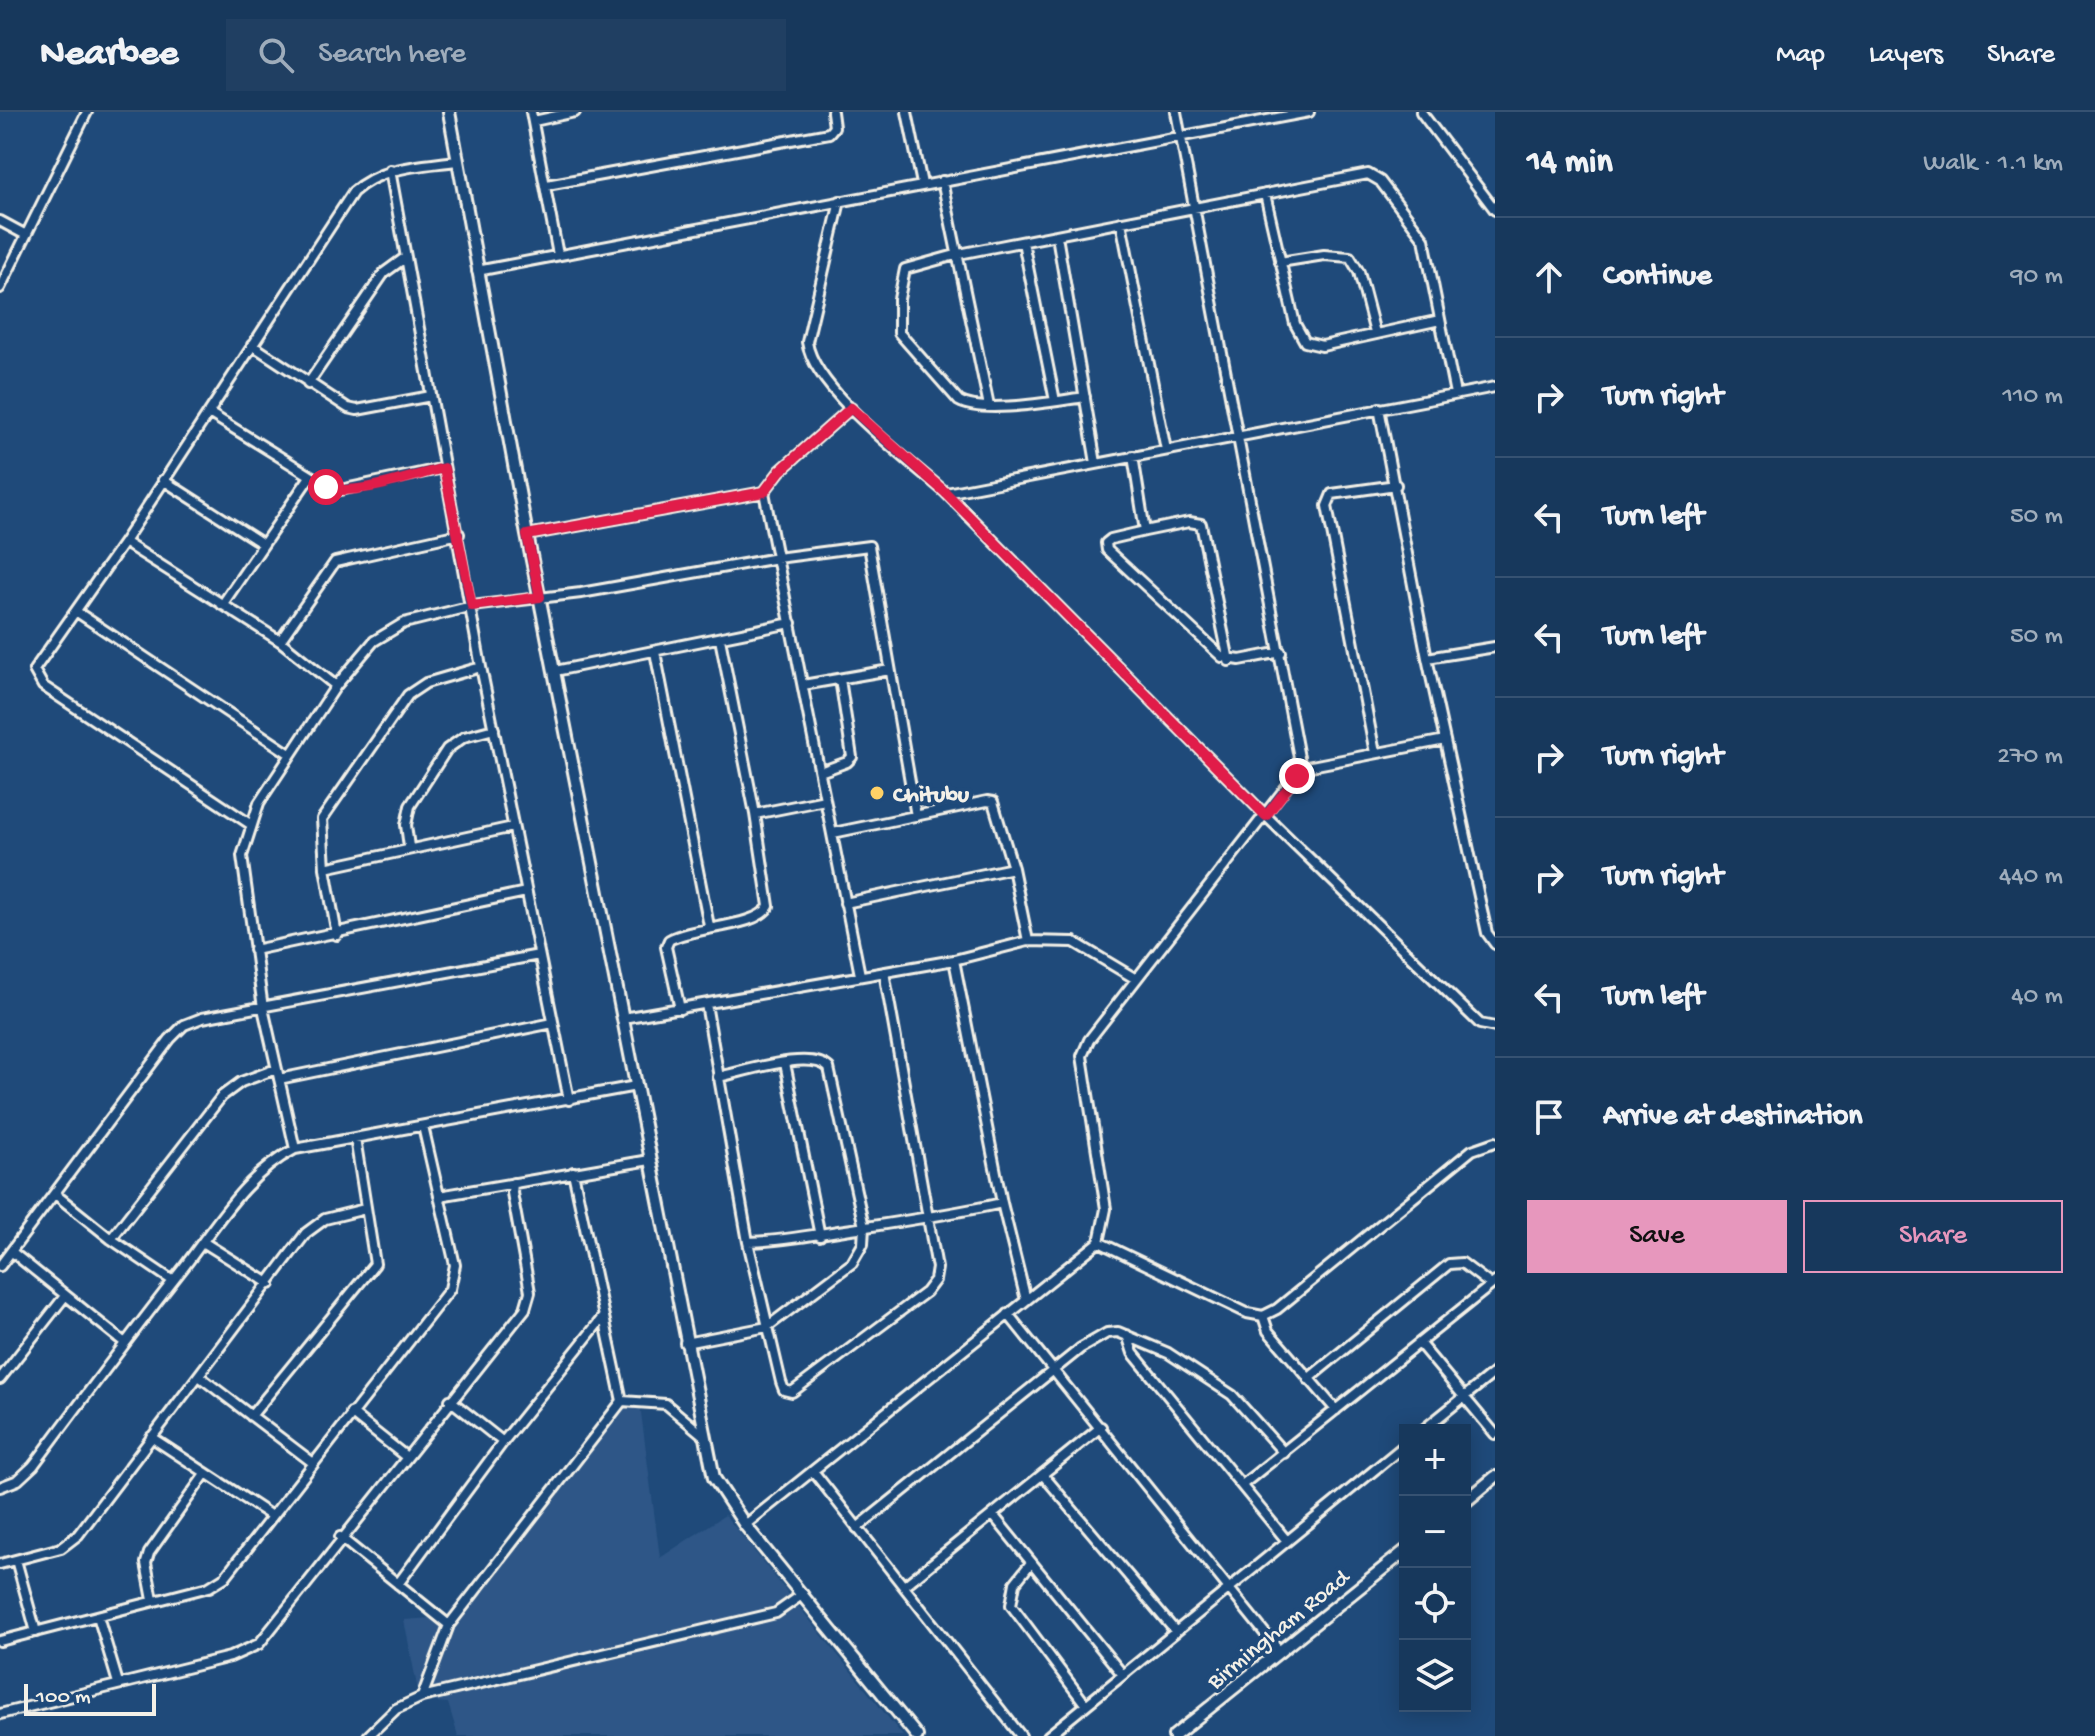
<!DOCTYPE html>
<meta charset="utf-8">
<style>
:root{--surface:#17385c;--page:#203f62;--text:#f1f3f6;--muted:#9eacbb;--line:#365272;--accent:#e797bd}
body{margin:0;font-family:"Gochi Hand",sans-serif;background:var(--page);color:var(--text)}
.controls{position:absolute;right:24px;bottom:24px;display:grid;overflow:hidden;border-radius:0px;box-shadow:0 4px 20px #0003}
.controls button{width:72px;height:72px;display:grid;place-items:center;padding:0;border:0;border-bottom:2px solid var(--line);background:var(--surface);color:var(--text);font:40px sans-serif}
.scale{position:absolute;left:24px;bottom:20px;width:132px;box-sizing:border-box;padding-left:8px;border:4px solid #f4f1e8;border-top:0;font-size:22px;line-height:28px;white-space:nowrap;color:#f4f1e8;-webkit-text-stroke:6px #1f4a7a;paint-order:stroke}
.stop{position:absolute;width:24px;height:24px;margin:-18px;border:6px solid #e11d48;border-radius:50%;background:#fff}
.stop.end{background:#e11d48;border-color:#fff;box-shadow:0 2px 8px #0008}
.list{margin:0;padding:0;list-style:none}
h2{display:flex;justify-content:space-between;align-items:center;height:104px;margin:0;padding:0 32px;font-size:34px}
h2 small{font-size:26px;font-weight:400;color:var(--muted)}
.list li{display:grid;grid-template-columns:52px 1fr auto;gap:24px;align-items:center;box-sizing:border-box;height:120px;padding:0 32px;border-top:2px solid var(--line)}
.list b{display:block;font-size:30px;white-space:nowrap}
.list em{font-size:26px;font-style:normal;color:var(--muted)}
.actions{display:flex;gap:16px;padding:24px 32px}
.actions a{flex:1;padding:18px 0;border:2px solid var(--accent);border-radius:0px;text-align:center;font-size:28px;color:var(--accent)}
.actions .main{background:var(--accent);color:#111}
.icon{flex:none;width:44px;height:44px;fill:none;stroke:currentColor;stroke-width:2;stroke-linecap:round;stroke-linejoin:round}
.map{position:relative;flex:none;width:1495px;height:1624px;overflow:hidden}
header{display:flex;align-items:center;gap:48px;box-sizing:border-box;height:112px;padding:0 40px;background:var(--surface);border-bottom:2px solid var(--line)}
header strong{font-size:38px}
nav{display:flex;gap:44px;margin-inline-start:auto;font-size:28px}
.search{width:560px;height:72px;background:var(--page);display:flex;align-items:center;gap:20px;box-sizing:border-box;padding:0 28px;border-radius:0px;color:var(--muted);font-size:30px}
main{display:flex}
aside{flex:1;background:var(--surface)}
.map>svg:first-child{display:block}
.built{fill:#2e5787}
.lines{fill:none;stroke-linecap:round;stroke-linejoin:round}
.minor-casing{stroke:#f4f1e8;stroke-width:14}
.tertiary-casing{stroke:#f4f1e8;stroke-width:16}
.minor{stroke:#1f4a7a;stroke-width:8}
.tertiary{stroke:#1f4a7a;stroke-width:10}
.route{stroke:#e11d48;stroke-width:10}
.poi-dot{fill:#ffd166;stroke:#1f4a7a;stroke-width:3}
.labels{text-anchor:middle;stroke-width:8;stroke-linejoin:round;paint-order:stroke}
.poi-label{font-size:24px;font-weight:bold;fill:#f4f1e8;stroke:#1f4a7a;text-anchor:start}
.street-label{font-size:24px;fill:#f4f1e8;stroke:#1f4a7a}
</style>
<header>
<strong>Nearbee</strong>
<div class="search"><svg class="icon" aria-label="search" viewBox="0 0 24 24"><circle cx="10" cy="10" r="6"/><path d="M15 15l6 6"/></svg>Search here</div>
<nav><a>Map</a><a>Layers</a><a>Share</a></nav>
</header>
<main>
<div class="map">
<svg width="1495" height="1624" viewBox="0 0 1495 1624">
<rect width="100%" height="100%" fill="#1f4a7a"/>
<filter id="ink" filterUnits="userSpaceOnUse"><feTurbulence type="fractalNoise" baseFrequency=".0125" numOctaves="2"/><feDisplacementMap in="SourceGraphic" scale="16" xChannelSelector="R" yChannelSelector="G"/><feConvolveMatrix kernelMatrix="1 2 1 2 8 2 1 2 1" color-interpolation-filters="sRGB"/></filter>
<g filter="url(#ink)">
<!-- built -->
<path class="built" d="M620 1288 640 1293 660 1446 725 1403 903 1624H458L448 1591 420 1589 404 1508 445 1505Z"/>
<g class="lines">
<defs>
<path id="minor" d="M531 0 558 143
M907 0 922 72
M1421 0 1495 98
M534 9 575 0
M390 58 481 555 569 988
M942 69 989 294
M547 73 829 21 834 15 832 0
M1265 82 1295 212 1305 230 1322 234 1440 208
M840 89 807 230C814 278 909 348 946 381L1495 275
M0 109 26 123
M1121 110 1166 338
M1057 124 1096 351
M1023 130 1055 289
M1280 150 1324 143 1350 145 1359 160 1375 221
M477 159 1309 0
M0 176 87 0
M252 233 348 296 357 298 431 284
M308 272 384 161 406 145
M1085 285C1055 289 984 303 959 289L899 221V187L905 157 959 142 1368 62 1380 69 1424 127 1455 282
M851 296 780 359 764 380 860 863
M1379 296 1427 546 1487 821 1495 832
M209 301 335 379 444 356
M1133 344 1145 419 1111 427 1106 431 1107 438 1222 545 1240 548 1281 540
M163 368 263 432
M946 381 1266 704 1480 912 1495 915
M1145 419 1189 410 1201 412 1229 549
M527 423 764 380
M124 430 280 529 336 574
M222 493 309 366
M77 500 290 642
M280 529 335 450 459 422
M655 540 709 814
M1427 546 1495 535
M555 559 791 511
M803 573 890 558
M1375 641 1327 394 1332 382 1396 373
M1301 656 1445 628
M820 660 847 650 852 645 840 567
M755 702 825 688
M250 712 43 574 34 558 124 430 353 80C382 54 420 54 456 49
M833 721 987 689 993 690 1013 756 1028 829
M409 735 406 713 410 694 447 637 464 625 494 617
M325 756 322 707 408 583 426 571 481 555
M845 791 1013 756
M337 823 325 756 513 715
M254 838 526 780
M954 848 1002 1091 1026 1188
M706 892 748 1130 781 1270 784 1278 792 1280 926 1180 935 1168 937 1156 884 860
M680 897 666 835 669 828C694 814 757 816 769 794L755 702 720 527
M623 906 954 848 1028 829 1074 830 1136 867
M785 951 820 1124
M279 967 553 911
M295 1037 263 896 242 744 259 691 336 574 374 529 404 511 472 494 581 481 777 446 869 434 916 704
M55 1082 111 1127 173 1169
M439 1084 650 1048
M111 1127 222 984 241 970 276 957
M203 1130 270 1172
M748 1130C789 1129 826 1120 866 1115 912 1108 957 1101 1002 1091
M1099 1130 1247 1201 1263 1204 1277 1197 1472 1038 1495 1030
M12 1140 125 1231
M0 1154 170 927 184 913 202 906 539 843
M1008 1202 1280 1540
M1263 1204 1268 1219 1336 1298
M1127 1223 1133 1241 1287 1429
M685 1231 767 1215 852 1151 863 1132 864 1115 829 956C810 937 744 960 718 965
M1420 1232 1495 1322
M199 1264 312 1350
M0 1267 65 1184
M1308 1267 1449 1152 1462 1151 1491 1173
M450 1288 503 1330
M622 1289 666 1292 703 1323
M351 1301 405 1344
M251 1304 375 1152 355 1026
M1423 1318 1495 1260
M151 1325 270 1403
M813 1359 1021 1624
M1043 1363 1176 1520
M1242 1373 1495 1170
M0 1375 18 1368 33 1354C83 1287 132 1221 184 1155 217 1112 246 1062 295 1037L636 974
M993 1403 1123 1563
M745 1413 1099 1130 1106 1097 1082 944 1089 928 1301 656 1176 0
M857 1416 1081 1236 1107 1221 1118 1220 1168 1241 1232 1283 1284 1341
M340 1425 449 1513
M16 1448 36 1520
M0 1452 61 1436 78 1423 306 1121 325 1107 365 1097
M1030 1452 1015 1471 1011 1493 1086 1593
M398 1472 503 1330 603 1205
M904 1474 1101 1315
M153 1488 146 1451 149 1441 206 1361
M98 1504 118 1571
M0 1529 209 1475 225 1465 450 1177 455 1153 423 1014
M422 1585 449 1513 622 1289 573 1060
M0 1602 230 1545 259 1532 525 1197 530 1180 512 1081 513 1071
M368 1624 396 1597 422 1585 776 1501 803 1482
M1048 1624 1405 1333"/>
<path id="tertiary" d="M449 0 527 423 714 1366 745 1413 917 1624
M1465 1390 1495 1365
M1174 1624 1405 1439"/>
</defs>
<!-- minor casing -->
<use href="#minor" class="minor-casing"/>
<!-- tertiary casing -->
<use href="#tertiary" class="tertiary-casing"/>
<!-- minor -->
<use href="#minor" class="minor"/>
<!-- tertiary -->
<use href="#tertiary" class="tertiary"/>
</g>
</g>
<g class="lines" filter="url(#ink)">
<!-- route -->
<path class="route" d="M326 375C353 386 414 363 444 356L472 494 540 485 527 423 764 380 780 359 851 296 946 381 1266 704 1297 664"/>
</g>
<!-- markers -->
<circle class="poi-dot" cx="877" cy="681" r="8"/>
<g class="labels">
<!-- poi labels -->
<g class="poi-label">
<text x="893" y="689">Chitubu</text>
</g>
<!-- street labels -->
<g class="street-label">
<text transform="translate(1277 1516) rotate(-39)" y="8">Birmingham Road</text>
</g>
</g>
</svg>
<div class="controls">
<button>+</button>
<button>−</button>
<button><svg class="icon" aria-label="locate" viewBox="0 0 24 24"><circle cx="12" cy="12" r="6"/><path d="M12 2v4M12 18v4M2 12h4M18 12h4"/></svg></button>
<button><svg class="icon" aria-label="layers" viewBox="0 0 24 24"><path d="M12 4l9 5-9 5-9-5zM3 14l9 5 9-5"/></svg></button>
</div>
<div class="scale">100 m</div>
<div class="stop" style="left:326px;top:375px"></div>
<div class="stop end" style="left:1297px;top:664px"></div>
</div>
<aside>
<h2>14 min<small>Walk · 1.1 km</small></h2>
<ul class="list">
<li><svg class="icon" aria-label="ahead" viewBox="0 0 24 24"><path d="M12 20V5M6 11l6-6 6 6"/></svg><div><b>Continue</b></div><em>90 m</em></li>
<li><svg class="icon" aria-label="right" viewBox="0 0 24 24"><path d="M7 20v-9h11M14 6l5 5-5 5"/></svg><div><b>Turn right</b></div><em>110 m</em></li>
<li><svg class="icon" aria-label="left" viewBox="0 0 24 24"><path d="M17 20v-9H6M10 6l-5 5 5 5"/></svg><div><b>Turn left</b></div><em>50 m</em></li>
<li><svg class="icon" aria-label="left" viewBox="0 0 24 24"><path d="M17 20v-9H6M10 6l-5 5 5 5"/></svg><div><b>Turn left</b></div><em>50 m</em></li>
<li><svg class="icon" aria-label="right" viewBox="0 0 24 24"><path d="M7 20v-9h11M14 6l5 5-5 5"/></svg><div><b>Turn right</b></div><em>270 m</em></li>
<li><svg class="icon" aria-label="right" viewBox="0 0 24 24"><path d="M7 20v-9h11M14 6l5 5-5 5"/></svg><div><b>Turn right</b></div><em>440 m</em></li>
<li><svg class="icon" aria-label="left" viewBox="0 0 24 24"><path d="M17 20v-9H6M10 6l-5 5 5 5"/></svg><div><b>Turn left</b></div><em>40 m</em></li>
<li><svg class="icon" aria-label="arrive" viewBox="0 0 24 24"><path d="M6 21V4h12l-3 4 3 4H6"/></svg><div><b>Arrive at destination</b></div></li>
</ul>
<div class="actions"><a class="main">Save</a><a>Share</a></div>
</aside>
</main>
